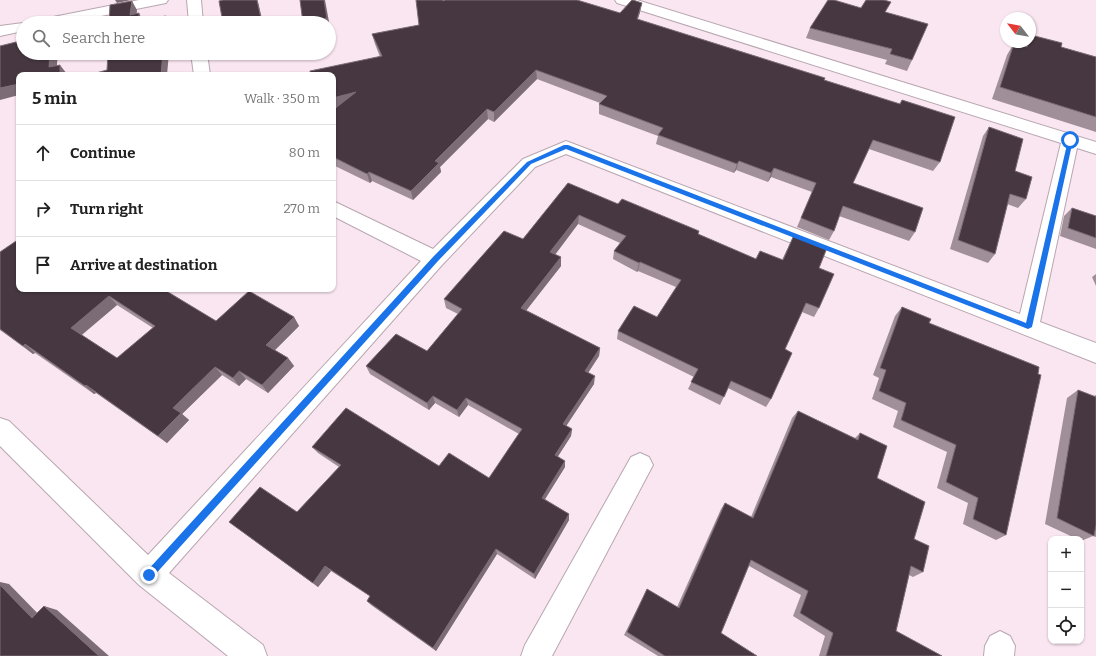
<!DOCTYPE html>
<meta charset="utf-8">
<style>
:root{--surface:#fff;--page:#f2f2f2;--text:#222;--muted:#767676;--line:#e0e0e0}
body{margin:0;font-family:Bitter,serif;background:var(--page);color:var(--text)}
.controls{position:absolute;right:12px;bottom:12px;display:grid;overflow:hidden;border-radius:8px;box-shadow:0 1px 3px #0004}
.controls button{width:36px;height:36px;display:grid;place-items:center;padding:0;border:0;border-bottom:1px solid var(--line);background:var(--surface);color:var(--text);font:20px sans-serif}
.compass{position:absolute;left:1000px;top:12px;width:36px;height:36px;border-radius:50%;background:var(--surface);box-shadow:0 1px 3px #0004;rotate:301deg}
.stop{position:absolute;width:12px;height:12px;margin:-9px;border:3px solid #1a73e8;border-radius:50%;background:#fff}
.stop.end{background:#1a73e8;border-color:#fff;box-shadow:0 1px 4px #0008}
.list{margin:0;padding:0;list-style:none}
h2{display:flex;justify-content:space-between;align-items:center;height:52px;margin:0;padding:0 16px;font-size:17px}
h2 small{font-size:13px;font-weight:400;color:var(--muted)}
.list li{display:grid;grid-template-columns:26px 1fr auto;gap:12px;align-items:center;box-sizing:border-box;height:56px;padding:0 16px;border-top:1px solid var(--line)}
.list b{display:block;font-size:15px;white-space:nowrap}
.list em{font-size:13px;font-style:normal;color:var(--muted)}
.icon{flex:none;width:22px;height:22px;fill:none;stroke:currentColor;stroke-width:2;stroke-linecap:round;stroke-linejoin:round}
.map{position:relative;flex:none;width:1096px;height:656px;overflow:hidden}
.search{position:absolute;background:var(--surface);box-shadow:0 1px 3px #0004;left:16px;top:16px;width:320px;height:44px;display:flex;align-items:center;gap:10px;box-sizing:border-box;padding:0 14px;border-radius:22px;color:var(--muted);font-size:15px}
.panel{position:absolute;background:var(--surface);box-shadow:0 1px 3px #0004;left:16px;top:72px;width:320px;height:220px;border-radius:8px}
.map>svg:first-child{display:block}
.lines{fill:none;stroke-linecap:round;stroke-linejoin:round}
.street-casing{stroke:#b8a6b0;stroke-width:2}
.street{fill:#fff;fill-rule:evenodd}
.wall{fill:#a08e98;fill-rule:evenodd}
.shaded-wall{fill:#7c6c75}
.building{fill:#463740;stroke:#7c6c75;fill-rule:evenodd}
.route{fill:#1a73e8}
</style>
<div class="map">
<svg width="1096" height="656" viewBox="0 0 1096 656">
<rect width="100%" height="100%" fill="#f9e6f1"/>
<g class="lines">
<defs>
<path id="street" d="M139 0H168L166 3 66 23H36L38 20 43 19Z
M187 0H201L203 23H189Z
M615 0H637L1096 142V154L1077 148 1040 322 1096 343V363L566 154 535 167 442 265 169 573 263 645 267 656H228L139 585 0 446V418L9 421 148 555 421 261 333 216V201L433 249 523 159 566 141 1020 314 1061 143 617 3Z
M23 23V31L0 36V26L23 23H25Z
M191 53H207L210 75H194Z
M640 453 649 457 653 465 552 656H521L525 645 631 457Z
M1000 631 1010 636 1015 646 1014 656H984L985 646 990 636Z"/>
</defs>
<!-- street casing -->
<use href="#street" class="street-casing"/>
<!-- street -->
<use href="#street" class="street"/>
</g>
<!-- wall -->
<path class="wall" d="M443 1 620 13 640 12 638 19 824 81 940 162 933 171 869 149 853 183 915 232 909 241 839 216 834 231 829 240 797 227 812 192 771 177 768 182 736 170 734 173 656 144 658 136 599 114V104L600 103 537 79 494 122 488 119 440 167 441 172 413 200 372 181 370 183 333 165V110L338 107 333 108 380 57 375 44 372 34 419 25Z
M861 8 886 12 912 60 907 71 885 64 887 60 806 38 810 28Z
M1031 35 1061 47 1096 57V132L992 99 1007 55 1014 43 1024 46 1027 42H1030V37Z
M989 127 1015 171 1026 199 1018 208 1007 204 995 254 988 263 950 249 983 136Z
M568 183 618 204 698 234 756 259 782 260 794 235 819 268V308L814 317 802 312 785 349 771 399 766 407 728 388 720 405 688 389 694 377 617 339 618 331 657 317 676 287 638 271 637 272 613 259 614 251 620 243 578 224 555 255 561 257V266L526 310 600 348 599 356 588 373 594 384 566 425 572 429 571 436 558 456 565 467 545 499 569 514V520L535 579 497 554 436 651 371 605 367 601 370 596 331 571 318 587 229 522 297 512 339 467 318 453 312 447 439 466 489 478 519 434 468 405 459 417 435 403 429 410 370 374 366 366 427 351 458 314 446 308 444 299 523 239Z
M1072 208 1096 216V249L1060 236 1064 216Z
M0 252 19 289H163L216 321 294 317 299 326 275 350 288 358 294 366 268 393 246 379 239 386 222 375 182 414 189 420 167 443 96 393 94 394 35 353 33 354 0 330ZM117 305 153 328 117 358 82 335Z
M1096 274V286L1092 277Z
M902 307 929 323 1006 535 996 540 963 524 968 503 937 488 947 452 893 427 898 411 872 399 879 378 873 375 895 316Z
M1078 390 1094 396 1096 395V537L1093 536 1081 541V539H1077L1045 524 1067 398Z
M798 411 855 438 860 433 877 478 914 539 923 572 913 577 909 575 896 631 942 656H819L825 636 793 616 801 595 749 566 721 633 757 656H658L624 635 647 589 677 607 721 509 725 503 751 517 792 418Z"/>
<!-- shaded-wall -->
<path class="shaded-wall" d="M115 0H131L117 3Z
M257 0 258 2 263 23H262Z
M324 0H325L330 27H329V23H304Z
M132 1 137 10 136 23 130 15Z
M642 3 640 12 635 28 637 19Z
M139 13 144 23 139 21Z
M166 16 169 23H165Z
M50 53H58L56 75 49 67Z
M163 53H169L167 75H161Z
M60 65 67 74V75H60Z
M536 70 537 79 494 122V112Z
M19 84V95L0 100V88Z
M356 92 359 102 333 108V98Z
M487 109 488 119 440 167 441 172 413 200 411 191 435 161Z
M739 161 736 170 734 173 737 164Z
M774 168 771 177 768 182 771 173Z
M369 172 372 181 370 183 367 174Z
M579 215 578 224 550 261V252Z
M561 257V266L522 316 521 308Z
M640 262 638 271 637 272 639 263Z
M109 296 117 305 80 336 71 328Z
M294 317 299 326 272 353 266 345Z
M25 344 35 353 33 354 23 346Z
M600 348 599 356 584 379 585 371Z
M288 358 294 366 268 393 262 385Z
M215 367 222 375 182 414 189 420 167 443 158 436 173 408Z
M239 371 246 379 239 386 233 378Z
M595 376 594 384 563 431V424Z
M86 385 96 393 94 394 85 386Z
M433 396 435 403 429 410 427 403Z
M466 398 468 405 459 417 457 410Z
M572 429 571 436 555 461V455Z
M565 461V467L542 504V498Z
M569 514V520L535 579 534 574Z
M496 549 497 554 436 651 433 648Z
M325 566 331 571 318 587 313 583Z
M0 582 9 584 46 622 32 618 0 585Z
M44 606 57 610 109 656H99Z"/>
<!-- building -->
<path class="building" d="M223 0H257L262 23H223L219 1Z
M300 0H324L327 18 303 23Z
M416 0H443V1L445 0H577L620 13 632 0H633L642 3 637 19 825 78 824 80 900 104 902 100 955 117 940 162 873 140 853 183 923 208 915 232 843 206 834 231 801 218 816 183 774 168 771 173 739 161 737 164 658 135 663 128 599 104 607 96 536 70 494 112 487 109 435 161 439 163 411 191 369 172 367 174 333 157V110L356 92 333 98V75H310V71L382 56 372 34 419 25Z
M828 0H834L861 8 866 0H884L891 2 885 12 928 24 912 60 890 54 892 49 810 28Z
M132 1 130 15 139 13V21L166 16 165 23H109L110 5Z
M22 30H23V53H50L49 67 60 65V75H19V84L0 88V46L20 41Z
M1031 35 1062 43 1061 47 1096 57V117L1000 87 1014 43 1027 47 1029 42H1030V39Z
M108 53H163L161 75H89L107 70Z
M989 127 1023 139 1015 171 1032 177 1026 199 1010 194 995 254 958 240Z
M568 183 618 204 622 199 699 231 698 234 756 259 760 251 783 260 794 235 827 248 819 268 834 274 819 308 806 303 785 349 792 353 771 399 731 381 724 397 691 382 698 369 618 331 634 306 657 317 681 280 640 262 639 263 614 251 626 236 579 215 550 252 561 257 521 308 600 348 585 371 595 376 563 424 572 429 555 455 565 461 542 498 569 514 534 574 496 549 433 648 367 601 370 596 325 566 313 583 229 522 260 487 297 512 341 465 312 447 346 408 439 466 449 453 489 478 522 429 466 398 457 410 433 396 427 403 366 366 396 334 427 351 462 309 444 299 504 231 523 239Z
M1072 208 1096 216V238L1068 228Z
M19 239V289H163L216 321 249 291 294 317 266 345 288 358 262 385 239 371 233 378 215 367 173 408 181 413 158 436 86 385 85 386 25 344 23 346 0 329V252ZM109 296 155 326 117 358 71 328Z
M902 307 931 319 929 323 1039 367 1038 374 1041 375 1006 535 973 519 978 498 946 482 956 445 901 420 906 403 879 391 886 370 880 368Z
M1078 390 1096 397V525L1094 536 1057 518Z
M798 411 858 440 860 433 887 446 877 478 925 502 914 539 929 546 923 572 911 566 896 631 942 656H826L833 633 800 613 808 591 751 560 721 633 757 656H665L627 632 647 589 679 608 725 503 753 518Z
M0 585 32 618 44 606 99 656H0Z"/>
<!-- route -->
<path class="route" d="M1070 138 1073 140 1032 327 1028 329 566 149 531 164 438 261 152 578 149 579 146 578 145 575 146 572 433 257 527 162 564 145H568L1026 323 1068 140Z"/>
</svg>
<div class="controls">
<button>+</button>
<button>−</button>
<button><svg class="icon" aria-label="locate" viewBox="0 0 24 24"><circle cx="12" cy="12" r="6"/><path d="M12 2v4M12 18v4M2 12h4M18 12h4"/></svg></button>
</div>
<svg class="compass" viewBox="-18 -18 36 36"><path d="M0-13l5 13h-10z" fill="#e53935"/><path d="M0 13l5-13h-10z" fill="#767676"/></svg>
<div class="stop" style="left:1070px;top:140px"></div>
<div class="stop end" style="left:149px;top:575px"></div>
<div class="search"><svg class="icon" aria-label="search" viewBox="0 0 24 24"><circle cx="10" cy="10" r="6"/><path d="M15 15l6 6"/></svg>Search here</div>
<section class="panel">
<h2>5 min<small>Walk · 350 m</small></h2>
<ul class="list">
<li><svg class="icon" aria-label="ahead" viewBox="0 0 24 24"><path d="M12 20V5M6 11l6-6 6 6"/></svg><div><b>Continue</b></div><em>80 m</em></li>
<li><svg class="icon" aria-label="right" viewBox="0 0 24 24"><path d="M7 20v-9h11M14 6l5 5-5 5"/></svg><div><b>Turn right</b></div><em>270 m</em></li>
<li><svg class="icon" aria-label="arrive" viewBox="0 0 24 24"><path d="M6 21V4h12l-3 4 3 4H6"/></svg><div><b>Arrive at destination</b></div></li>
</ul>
</section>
</div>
